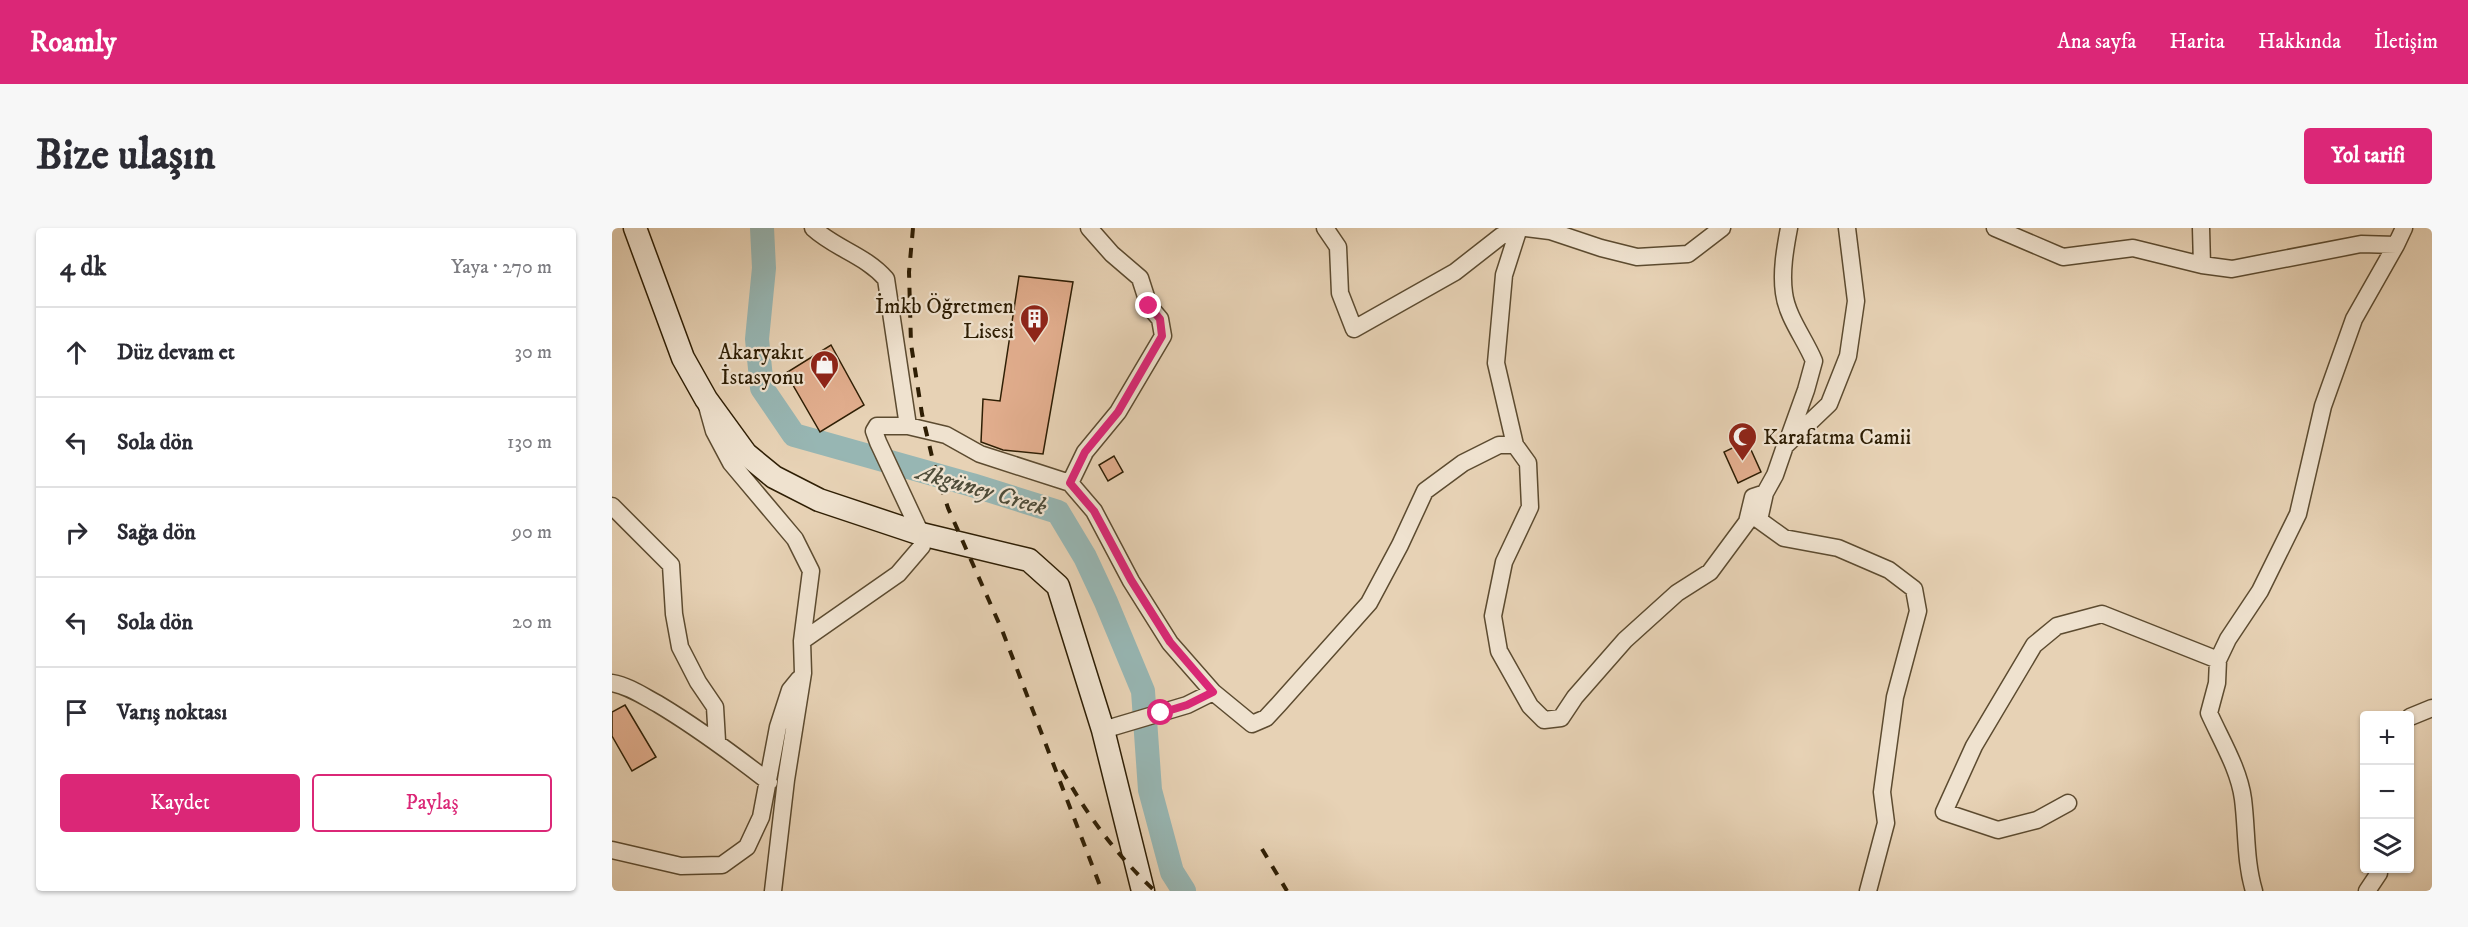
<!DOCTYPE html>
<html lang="tr">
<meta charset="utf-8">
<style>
:root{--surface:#fff;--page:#f7f7f7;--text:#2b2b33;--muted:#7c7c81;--line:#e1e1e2;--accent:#db2777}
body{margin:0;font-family:"IM FELL DW Pica",serif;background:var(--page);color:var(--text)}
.controls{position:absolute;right:18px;bottom:18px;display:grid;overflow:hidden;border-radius:6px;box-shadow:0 2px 4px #0004}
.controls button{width:54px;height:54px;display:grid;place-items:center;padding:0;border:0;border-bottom:2px solid var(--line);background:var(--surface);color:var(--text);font:30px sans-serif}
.stop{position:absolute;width:18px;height:18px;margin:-14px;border:4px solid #db2777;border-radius:50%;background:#fff}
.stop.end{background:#db2777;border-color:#fff;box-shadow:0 2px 6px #0008}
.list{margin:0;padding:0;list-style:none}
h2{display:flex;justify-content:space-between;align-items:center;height:78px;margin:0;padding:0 24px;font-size:26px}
h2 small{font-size:20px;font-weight:400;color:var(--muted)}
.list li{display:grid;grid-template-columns:39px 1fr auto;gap:18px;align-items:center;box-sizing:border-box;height:90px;padding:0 24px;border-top:2px solid var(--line)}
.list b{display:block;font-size:22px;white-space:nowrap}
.list em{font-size:20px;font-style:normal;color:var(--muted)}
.actions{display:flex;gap:12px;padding:18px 24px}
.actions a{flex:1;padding:14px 0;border:2px solid var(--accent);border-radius:6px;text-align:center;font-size:21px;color:var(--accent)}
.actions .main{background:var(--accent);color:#fff}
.icon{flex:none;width:33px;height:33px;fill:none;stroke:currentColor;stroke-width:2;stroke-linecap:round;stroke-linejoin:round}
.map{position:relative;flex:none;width:1820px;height:663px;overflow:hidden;border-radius:6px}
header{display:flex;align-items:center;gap:36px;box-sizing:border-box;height:84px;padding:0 30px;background:var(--accent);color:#fff}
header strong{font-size:28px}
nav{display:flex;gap:33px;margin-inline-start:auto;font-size:21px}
.intro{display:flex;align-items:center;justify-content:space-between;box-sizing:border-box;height:144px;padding:0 36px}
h1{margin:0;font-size:42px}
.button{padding:15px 27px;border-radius:6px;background:var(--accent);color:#fff;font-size:21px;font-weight:700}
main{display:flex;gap:36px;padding:0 36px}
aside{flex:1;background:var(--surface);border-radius:6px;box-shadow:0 2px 4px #0004}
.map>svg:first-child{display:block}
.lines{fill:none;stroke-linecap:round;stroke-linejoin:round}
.river{stroke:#97b6b3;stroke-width:24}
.building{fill:#e1ad8d;stroke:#2e1e04;stroke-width:1.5}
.street-casing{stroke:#5c4b30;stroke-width:19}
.secondary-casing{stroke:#2e1e04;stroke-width:25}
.street{stroke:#efe2cf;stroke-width:16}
.secondary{stroke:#efe2cf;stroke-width:22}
.rail{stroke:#2e1e04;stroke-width:4;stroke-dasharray:10 10;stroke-linecap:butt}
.route{stroke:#db2777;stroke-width:8}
.labels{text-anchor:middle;stroke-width:4.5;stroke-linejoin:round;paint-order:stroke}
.poi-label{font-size:22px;fill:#2e1e04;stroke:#efe2cf;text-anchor:end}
.water-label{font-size:24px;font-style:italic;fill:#4e4c39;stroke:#efe2cf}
</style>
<header>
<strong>Roamly</strong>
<nav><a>Ana sayfa</a><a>Harita</a><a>Hakkında</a><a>İletişim</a></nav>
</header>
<div class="intro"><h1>Bize ulaşın</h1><a class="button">Yol tarifi</a></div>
<main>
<aside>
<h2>4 dk<small>Yaya · 270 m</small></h2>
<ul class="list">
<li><svg class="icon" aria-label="ahead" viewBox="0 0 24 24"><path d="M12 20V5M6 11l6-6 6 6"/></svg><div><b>Düz devam et</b></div><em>30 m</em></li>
<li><svg class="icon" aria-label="left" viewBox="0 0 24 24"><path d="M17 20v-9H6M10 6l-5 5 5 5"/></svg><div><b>Sola dön</b></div><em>130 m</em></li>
<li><svg class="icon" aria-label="right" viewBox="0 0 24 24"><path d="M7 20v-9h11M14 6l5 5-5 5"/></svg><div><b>Sağa dön</b></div><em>90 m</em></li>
<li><svg class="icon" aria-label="left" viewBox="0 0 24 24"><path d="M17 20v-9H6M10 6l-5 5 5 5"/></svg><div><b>Sola dön</b></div><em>20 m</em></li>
<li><svg class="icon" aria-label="arrive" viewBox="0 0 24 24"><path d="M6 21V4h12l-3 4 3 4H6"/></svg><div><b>Varış noktası</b></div></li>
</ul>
<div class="actions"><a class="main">Kaydet</a><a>Paylaş</a></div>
</aside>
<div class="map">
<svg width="1820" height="663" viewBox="0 0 1820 663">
<rect width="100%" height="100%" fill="#e7d2b5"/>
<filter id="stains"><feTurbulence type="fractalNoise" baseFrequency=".00333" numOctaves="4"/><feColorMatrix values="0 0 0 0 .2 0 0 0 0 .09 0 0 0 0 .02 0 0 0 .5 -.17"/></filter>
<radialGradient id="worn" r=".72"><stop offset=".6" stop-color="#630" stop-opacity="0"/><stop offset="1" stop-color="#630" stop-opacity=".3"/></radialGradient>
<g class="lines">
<!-- river -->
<path class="river" d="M150 0 152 40 145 111 150 160 182 207 360 257 446 284 473 329 494 374 531 463 538 562 560 644 572 663"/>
</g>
<!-- building -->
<path class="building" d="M407 48 461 54 431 226 391 222 369 214 371 171 388 173Z
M219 117 252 177 208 204 174 145Z
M1135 213 1149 244 1126 255 1112 224Z
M502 228 511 244 496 253 487 237Z
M13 477 44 529 20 543 0 508V484Z"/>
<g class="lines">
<defs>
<path id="street" d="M201 0C224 21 253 27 274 51L296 198
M713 0 726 19 728 65 742 101 843 44 889 8 906 0
M914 0 938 3 989 20 1025 29 1076 26 1110 0
M1235 0 1244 73 1236 128 1217 176 1173 218 1163 247 1153 265 1147 292 1172 310 1226 320 1277 342 1302 361 1306 383 1283 469 1270 564 1274 595 1256 663
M1383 0 1451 29 1521 20 1590 37 1620 41 1749 16 1784 17
M1589 0 1590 37
M95 178 102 203 119 235 183 311 199 343 190 413 191 445 174 552 161 663
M1176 212 1194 162 1202 133C1193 111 1175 89 1172 65 1169 44 1173 21 1177 0
M903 217 884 135 892 47 907 0
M458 255 473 224 506 184 551 108 548 91 537 78 528 50 500 26 477 0
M0 278 59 337 62 386 68 419 86 454 103 479 105 513
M190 413 286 346 310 318 309 306 266 214 262 203 265 198H296L334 207 368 226 458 255 482 283 519 353 558 415 601 464 575 477 491 502
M0 455C17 458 31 468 46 476 86 500 121 526 157 554
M601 464 640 496 654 490 667 476 757 375 788 317 813 263 851 235 887 217H903L916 235 918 279 892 334 881 388 887 423 918 478 932 492 949 490 963 469 1013 412 1065 365 1098 344 1135 294 1141 269 1153 265
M1798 489 1820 480
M1456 575 1425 592 1386 602 1332 584 1362 518 1422 417 1445 398 1490 386 1606 432
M0 622 69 638 110 637 135 619 149 589 166 499 178 462 187 451
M1642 663C1633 633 1635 602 1631 571 1627 541 1609 512 1597 485L1605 455 1606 432 1616 411 1648 363 1686 286 1711 178 1742 91 1784 17 1792 0
M1755 663 1767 645V640"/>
<path id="secondary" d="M23 0 71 130 94 171 134 226 162 249 207 272 309 306 417 332 446 358 491 502 531 663"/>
</defs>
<!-- street casing -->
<use href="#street" class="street-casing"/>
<!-- secondary casing -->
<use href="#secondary" class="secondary-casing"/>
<!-- street -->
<use href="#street" class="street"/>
<!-- secondary -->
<use href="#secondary" class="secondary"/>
<!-- rail -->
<path class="rail" d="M301 0 297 44 299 116 310 186 321 233 336 280 390 402 490 663
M450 542C475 587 505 628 543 663
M650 621 675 663"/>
</g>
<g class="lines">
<!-- route -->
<path class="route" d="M537 78 548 91 550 108 506 184 473 224 458 255 482 283 519 352 558 414 601 464 575 477 549 485"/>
</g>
<!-- icons -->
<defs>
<symbol id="building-pin" viewBox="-11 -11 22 30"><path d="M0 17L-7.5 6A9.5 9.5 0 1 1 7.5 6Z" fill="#8f2418" stroke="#efe2cf"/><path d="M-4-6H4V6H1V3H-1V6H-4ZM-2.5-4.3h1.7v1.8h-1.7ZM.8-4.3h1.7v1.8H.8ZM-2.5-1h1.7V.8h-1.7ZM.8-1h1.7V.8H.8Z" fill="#fff"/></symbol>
<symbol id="shop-pin" viewBox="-11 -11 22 30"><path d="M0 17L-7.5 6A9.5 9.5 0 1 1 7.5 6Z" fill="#8f2418" stroke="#efe2cf"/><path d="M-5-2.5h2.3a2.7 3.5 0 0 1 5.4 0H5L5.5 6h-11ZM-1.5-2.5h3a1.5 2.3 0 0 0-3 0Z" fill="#fff"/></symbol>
<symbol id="mosque-pin" viewBox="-11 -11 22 30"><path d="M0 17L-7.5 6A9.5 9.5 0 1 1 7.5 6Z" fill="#8f2418" stroke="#efe2cf"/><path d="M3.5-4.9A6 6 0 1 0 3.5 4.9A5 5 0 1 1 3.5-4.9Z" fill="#fff"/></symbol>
</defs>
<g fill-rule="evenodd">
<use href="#building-pin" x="406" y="74" width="33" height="45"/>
<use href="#shop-pin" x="196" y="120" width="33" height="45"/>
<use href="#mosque-pin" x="1114" y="192" width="33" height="45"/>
</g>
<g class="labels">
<!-- poi labels -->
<g class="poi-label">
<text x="402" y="85">İmkb Öğretmen<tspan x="402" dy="25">Lisesi</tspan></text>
<text x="192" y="131">Akaryakıt<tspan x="192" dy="25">İstasyonu</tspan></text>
<text x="1151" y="216" text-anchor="start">Karafatma Camii</text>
</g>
<!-- water labels -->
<g class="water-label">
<text transform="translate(370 261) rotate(16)" y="8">Akgüney Creek</text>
</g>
</g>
<rect width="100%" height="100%" filter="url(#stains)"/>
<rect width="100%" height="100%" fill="url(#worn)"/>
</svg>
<div class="controls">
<button>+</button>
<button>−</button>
<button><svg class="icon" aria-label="layers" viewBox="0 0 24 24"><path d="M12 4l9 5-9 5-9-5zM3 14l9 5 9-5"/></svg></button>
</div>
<div class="stop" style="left:549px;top:485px"></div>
<div class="stop end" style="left:537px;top:78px"></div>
</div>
</main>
